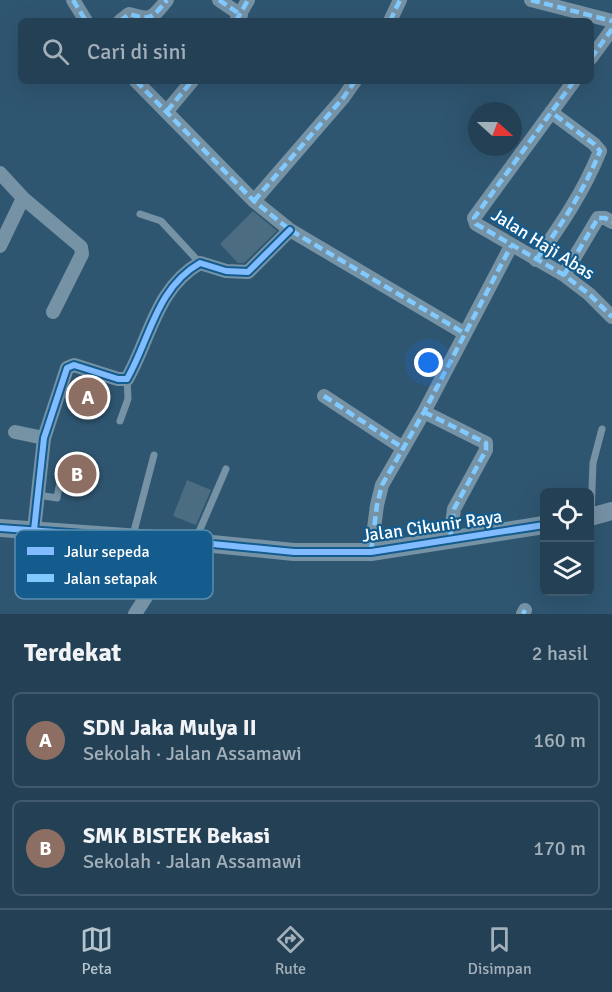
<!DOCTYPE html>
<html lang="id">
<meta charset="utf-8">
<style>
:root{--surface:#234055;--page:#2f4b5f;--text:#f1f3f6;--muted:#a3afb9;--line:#40596c;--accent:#b6c4cd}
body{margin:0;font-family:Signika,sans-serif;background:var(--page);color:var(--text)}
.controls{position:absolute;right:18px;bottom:18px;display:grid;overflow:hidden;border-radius:9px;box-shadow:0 6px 24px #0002}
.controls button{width:54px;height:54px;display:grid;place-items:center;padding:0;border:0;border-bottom:2px solid var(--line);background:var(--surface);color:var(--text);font:30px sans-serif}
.compass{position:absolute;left:468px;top:102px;width:54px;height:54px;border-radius:50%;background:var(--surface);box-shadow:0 6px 24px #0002;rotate:111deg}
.you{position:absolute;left:429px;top:363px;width:21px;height:21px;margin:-15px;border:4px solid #fff;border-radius:50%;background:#1a73e8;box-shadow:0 0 0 9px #1a73e833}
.badge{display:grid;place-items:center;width:39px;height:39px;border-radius:50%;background:var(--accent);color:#fff;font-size:20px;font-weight:700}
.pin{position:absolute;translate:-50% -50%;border:3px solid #fff;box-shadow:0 2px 6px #0006}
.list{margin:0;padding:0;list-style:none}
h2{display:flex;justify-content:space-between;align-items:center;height:78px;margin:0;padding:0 24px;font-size:26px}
h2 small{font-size:20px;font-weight:400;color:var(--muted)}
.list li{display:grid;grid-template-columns:39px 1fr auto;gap:18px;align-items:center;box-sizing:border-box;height:96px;margin:0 12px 12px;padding:0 12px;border:2px solid var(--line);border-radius:9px}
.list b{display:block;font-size:22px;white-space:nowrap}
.list p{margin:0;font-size:20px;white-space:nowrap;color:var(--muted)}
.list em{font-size:20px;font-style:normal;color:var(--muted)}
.icon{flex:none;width:33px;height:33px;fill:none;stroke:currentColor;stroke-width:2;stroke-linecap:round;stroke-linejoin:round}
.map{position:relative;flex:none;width:612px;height:614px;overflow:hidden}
.search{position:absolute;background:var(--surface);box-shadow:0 6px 24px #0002;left:18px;right:18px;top:18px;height:66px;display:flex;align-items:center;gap:15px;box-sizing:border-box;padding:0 21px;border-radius:9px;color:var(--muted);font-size:22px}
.sheet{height:294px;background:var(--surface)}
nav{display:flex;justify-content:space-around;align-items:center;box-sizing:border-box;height:84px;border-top:2px solid var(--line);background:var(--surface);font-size:16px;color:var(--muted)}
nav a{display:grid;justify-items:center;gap:3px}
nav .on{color:var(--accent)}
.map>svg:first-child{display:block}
.building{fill:#4c6c81}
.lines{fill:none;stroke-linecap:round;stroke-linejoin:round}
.service{stroke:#7692a5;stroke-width:7}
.minor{stroke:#7692a5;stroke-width:14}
.tertiary{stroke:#7692a5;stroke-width:18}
.quiet{stroke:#80caff;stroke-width:4.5;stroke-dasharray:9 4.5;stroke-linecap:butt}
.cycleway-casing{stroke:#135c8d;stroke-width:10}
.cycleway{stroke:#80bcff;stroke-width:6}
.labels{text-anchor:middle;stroke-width:4.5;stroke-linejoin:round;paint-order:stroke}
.street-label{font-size:18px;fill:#fff;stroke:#135c8d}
.key{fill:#135c8d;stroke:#5a8daf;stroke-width:1.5}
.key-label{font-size:16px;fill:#fff}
</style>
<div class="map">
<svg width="612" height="614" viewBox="0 0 612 614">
<rect width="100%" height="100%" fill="#2f5671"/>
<!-- building -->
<path class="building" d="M253 211 277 231 244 263H238L220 244Z
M187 480 211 490 196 525 173 516Z"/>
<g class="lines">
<!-- service -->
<path class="service" d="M140 214 161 221 200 263
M120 421 128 399 127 379
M38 495 57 498 59 487
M591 515 593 463 602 429
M133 535 154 455
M195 541 226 469"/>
<!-- minor -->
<path class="minor" d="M73 0 86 21
M219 0 241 15
M531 0 612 21
M120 21 129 14C152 21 152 18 167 0
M236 21 248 0
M390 21 400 0
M591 58 612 29
M136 81 254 201 290 230 464 333
M574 81 474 218 476 224 564 275 589 294 612 317
M167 111 192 81
M0 173 23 198 81 247 82 254 53 312
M254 201 343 98 355 81
M0 246 23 198
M536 260C561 225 584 191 600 151L594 144 551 112
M564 275 598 218H605L612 222
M324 396 403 448
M424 412 486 443V450L454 509 450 540
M15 432 44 438
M34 530 44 438 67 368 74 365 118 379H127C150 339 156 288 200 263L226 271 248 272 290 230
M371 552 377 505 382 485 424 412 511 246
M135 614 182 541
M523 614 525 610"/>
<!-- tertiary -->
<path class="tertiary" d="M590 517 612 511
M0 528 182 541 294 552H371L544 525"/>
<!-- quiet -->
<path class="quiet" d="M73 0 86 21
M219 0 241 15
M531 0 612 21
M120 21 129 14C152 21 152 18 167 0
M236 21 248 0
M390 21 400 0
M591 58 612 29
M136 81 254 201 290 230 464 333
M574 81 474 218 476 224 564 275 589 294 612 317
M167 111 192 81
M254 201 343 98 355 81
M536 260C561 225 584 191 600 151L594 144 551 112
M564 275 598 218H605L612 222
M324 396 403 448
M424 412 486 443V450L454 509 450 540
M371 552 377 505 382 485 424 412 511 246
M523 614 525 610"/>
<defs>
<path id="cycleway" d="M0 528 182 541 294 552H371L544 525
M34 530 44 438 67 368 74 365 118 379H127C150 339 156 288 200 263L226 271 248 272 290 230"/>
</defs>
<!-- cycleway casing -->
<use href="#cycleway" class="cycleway-casing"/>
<!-- cycleway -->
<use href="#cycleway" class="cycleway"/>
</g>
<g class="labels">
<!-- street labels -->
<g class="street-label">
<text transform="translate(543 244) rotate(32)" y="6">Jalan Haji Abas</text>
<text transform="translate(432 526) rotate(-8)" y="6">Jalan Cikunir Raya</text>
</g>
</g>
<!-- legend -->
<rect x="15" y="530" width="198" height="69" rx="9" class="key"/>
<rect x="27" y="547" width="27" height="8" fill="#80bcff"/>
<rect x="27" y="574" width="27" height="8" fill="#80caff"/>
<g class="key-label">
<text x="64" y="557">Jalur sepeda</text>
<text x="64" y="584">Jalan setapak</text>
</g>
</svg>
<div class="controls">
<button><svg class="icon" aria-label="locate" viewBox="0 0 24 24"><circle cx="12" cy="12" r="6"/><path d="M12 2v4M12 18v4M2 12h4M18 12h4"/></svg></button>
<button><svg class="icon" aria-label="layers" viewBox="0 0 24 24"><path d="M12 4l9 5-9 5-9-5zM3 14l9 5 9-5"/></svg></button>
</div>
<svg class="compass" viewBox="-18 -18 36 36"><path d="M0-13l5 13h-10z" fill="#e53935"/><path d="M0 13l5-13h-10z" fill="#a3afb9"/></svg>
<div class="you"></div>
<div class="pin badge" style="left:88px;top:397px;background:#8d6e63">A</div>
<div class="pin badge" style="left:77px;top:474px;background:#8d6e63">B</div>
<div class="search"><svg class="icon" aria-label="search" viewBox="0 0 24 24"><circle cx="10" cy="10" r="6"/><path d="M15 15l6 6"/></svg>Cari di sini</div>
</div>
<section class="sheet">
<h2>Terdekat<small>2 hasil</small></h2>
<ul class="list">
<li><span class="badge" style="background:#8d6e63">A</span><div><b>SDN Jaka Mulya II</b><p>Sekolah · Jalan Assamawi</p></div><em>160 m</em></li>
<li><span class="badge" style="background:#8d6e63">B</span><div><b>SMK BISTEK Bekasi</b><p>Sekolah · Jalan Assamawi</p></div><em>170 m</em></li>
</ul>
</section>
<nav>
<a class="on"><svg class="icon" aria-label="map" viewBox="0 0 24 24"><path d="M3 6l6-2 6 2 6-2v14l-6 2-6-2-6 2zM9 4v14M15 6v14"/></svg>Peta</a>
<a><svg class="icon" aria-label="directions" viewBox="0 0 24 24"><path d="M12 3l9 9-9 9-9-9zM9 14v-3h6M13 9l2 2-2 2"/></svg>Rute</a>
<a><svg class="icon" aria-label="saved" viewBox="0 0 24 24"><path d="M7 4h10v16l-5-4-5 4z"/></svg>Disimpan</a>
</nav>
